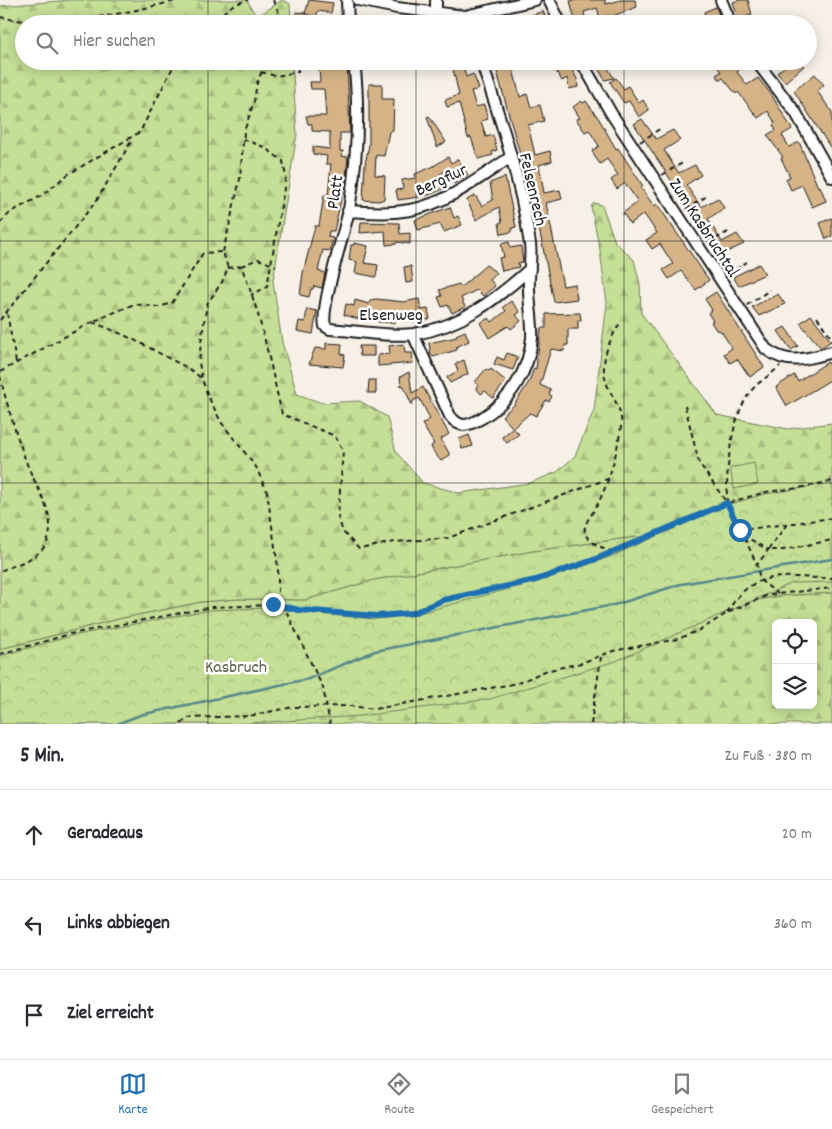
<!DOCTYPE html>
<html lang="de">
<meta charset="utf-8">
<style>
:root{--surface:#fff;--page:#f7f7f7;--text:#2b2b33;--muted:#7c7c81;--line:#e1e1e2;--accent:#1f6fb2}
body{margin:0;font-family:Dekko,sans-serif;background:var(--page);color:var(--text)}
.controls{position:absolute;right:15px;bottom:15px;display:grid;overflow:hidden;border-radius:8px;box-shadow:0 2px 12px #0003}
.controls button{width:45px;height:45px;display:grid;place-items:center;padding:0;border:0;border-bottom:1px solid var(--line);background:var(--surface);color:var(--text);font:25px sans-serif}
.stop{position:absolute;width:15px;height:15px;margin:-11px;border:4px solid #1f6fb2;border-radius:50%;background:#fff}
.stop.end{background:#1f6fb2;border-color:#fff;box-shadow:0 1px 5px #0008}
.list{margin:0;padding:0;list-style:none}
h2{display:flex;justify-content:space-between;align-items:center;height:65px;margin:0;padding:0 20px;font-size:21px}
h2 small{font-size:16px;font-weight:400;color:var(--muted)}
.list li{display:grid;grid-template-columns:32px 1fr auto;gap:15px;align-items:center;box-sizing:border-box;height:90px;padding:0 20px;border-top:1px solid var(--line)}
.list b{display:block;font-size:19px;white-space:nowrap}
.list em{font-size:16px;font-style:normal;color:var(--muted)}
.icon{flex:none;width:28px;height:28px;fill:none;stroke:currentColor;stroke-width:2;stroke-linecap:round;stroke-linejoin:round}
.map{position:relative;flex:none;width:832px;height:724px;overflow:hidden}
.search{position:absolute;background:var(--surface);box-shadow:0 2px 12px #0003;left:15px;right:15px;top:15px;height:55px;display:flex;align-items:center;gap:12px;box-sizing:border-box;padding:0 18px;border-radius:28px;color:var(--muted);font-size:19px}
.sheet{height:335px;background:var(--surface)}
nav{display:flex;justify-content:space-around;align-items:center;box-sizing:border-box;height:70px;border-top:1px solid var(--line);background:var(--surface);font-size:14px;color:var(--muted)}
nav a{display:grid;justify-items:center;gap:2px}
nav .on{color:var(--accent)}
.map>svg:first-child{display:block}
.grass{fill:url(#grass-tufts);stroke:#707e59}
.forest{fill:url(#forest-firs);stroke:#707e59;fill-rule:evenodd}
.park{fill:url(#park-crowns);stroke:#707e59}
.garden{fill:#c5df96;stroke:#707e59}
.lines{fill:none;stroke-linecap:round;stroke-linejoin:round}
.stream{stroke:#56878b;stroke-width:2.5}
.building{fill:#d5b387;stroke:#1c1c1c}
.street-casing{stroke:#1c1c1c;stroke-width:14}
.path{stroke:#1c1c1c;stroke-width:2;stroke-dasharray:5 4;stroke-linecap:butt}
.street{stroke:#fff;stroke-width:10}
.route{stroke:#1f6fb2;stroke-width:6}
.grid{fill:none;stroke:#1c1c1c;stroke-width:1;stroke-opacity:0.55}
.labels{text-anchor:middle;stroke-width:5;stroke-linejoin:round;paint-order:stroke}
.street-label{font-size:18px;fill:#1c1c1c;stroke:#fff}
.park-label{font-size:18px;fill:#576047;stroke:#fff}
</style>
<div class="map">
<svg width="832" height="724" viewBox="0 0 832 724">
<defs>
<pattern id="grass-tufts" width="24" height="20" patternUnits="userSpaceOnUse" patternTransform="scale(1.25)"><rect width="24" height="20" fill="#c5df96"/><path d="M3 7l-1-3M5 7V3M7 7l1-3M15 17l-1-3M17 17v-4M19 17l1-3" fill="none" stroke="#a9bf81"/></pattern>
<pattern id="forest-firs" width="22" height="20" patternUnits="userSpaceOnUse" patternTransform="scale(1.25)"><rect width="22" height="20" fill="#c5df96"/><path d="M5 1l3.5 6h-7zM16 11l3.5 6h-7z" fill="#a9bf81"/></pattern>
<pattern id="park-crowns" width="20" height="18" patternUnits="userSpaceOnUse" patternTransform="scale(1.25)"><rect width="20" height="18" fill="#c5df96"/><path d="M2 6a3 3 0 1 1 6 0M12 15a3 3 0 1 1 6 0" fill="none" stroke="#a9bf81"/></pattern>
</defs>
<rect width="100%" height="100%" fill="#f7f0e7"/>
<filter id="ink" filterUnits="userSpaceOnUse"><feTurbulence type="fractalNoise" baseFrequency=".02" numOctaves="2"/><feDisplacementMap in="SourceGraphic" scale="10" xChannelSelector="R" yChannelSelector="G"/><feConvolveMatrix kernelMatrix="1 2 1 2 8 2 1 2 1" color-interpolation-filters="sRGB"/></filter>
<g filter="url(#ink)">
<!-- grass -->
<path class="grass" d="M832 513V593L781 596 0 724V649L118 619 201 602 239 599 305 600 374 580 533 551 635 537 685 541Z"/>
<!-- forest -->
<path class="forest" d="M71 0H247L254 13 260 15 282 0 290 4 291 24H24V61H292L297 134 273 281 282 342 297 394 322 403 360 401 387 417 396 452 423 483 459 493 530 483 557 472 575 456 594 410 607 303 600 250 591 207 594 203 602 205 615 242 634 260 640 284 641 313 717 415 788 429 832 423V513L685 541 635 537 533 551 374 580 305 600 239 599 201 602 118 619 0 649V6Z
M832 593V724H4L781 596ZM776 623H813V705H776Z"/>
<!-- park -->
<path class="park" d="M832 483V582L792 583 616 661 490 699 361 716 235 724H0V656L71 636 209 610 270 608 374 619 412 615 535 582 612 556 723 506 765 494Z"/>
<!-- garden -->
<path class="garden" d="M754 463 758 484 734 489 730 468Z"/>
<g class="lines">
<!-- stream -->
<path class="stream" d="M117 724 140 715 308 679 375 651 618 604 681 584 832 559"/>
</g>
<!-- building -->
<path class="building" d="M309 0 333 3 331 13 318 11 316 17 305 14Z
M576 0H605L606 4 621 0H635L637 7 610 17 609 15 600 18 597 8 584 12 586 24H576L570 1Z
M739 0H748L752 15 738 19 733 2Z
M716 7 722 22 708 24 704 12Z
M543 11 548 24H530L527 17Z
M296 12 305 13 304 24 296 23Z
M323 61H347L350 133H340V151H343L342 156 348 157 346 177 334 231H329L328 237 333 238 330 251 323 250 320 262 318 271 325 273 322 288 314 286 313 289H311L309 297 300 295 303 273 315 226H319L324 195H328L331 164H326L327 156 313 154V147L330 149V132L312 131V124H308L306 116H326L324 89H311L310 82H320L319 67H324Z
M494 61H511L520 97 527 94 531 107 540 105 544 121 528 125 535 155 550 151 552 161 539 165 544 193 560 190 562 199 546 203 563 286 575 284 577 299 554 302 526 164 523 165Z
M550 61H567L577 79 578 87 569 89 567 78 562 81Z
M722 61H749L737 72 747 85 758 78 771 94 792 129 782 135 789 147 799 142 818 187 820 186 826 201 812 207 802 185 791 190 786 179 790 177 781 158 783 157 767 135 776 130 773 125 775 123 768 111 758 118 738 92 736 94 723 78 720 80 716 75 721 72 716 65Z
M791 61H800L804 66 785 82 777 73Z
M605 64 614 78 605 80 598 68Z
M463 66 466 77 473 74 476 81 479 89 471 91 476 107 484 105 488 119 481 121 486 137 493 135 497 150 492 152 493 155 478 159 471 137 468 138 459 103 447 107 445 100 459 95 453 69Z
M815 74 824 85 817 91 832 112V150L794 91Z
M616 78 624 89 628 86 639 103 643 100 649 110 639 117 629 101 624 103 610 82Z
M369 84H382V99H394L393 130 389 132 384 156 376 155 375 175 385 176 384 199 379 201 363 200 365 164 369 145Z
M581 101 583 103 586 101 599 119 616 149 618 148 643 186 641 188 654 206 657 204 709 280 696 290 681 271 669 279 663 270 673 264 660 244 652 249 646 240 657 233 644 214 630 224 623 213 638 202 625 183 617 189 611 180 618 175 607 159 600 164 595 157 592 151 599 146 589 130 585 132 576 119 580 118 573 107Z
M429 116 446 142 437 147 427 117Z
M642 119 656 139 673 130 680 140 664 150 672 163 679 173 695 165 701 175 686 185 701 207 718 198 724 208 708 219 722 242 737 234 744 244 718 256 704 230 634 124Z
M448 157 451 163 458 159 468 175 454 184 446 171 440 174 446 188 426 196 398 200 396 190 403 189 402 180 416 178 415 174 432 167Z
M505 177 516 227 512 228V232L501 234 499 223 502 222 499 207 476 220 467 200 475 195 482 206 493 200 490 183Z
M450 207 454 218 458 216 462 225 444 232 440 224 418 230 415 220Z
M832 218V236L826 239 820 223Z
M361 222 399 223 400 234 410 233V244L397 242 396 244 386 245 385 231 360 233Z
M509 242 510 248 521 246 523 262 518 263 519 267 502 271 499 258 504 257 501 244Z
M354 243 368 246 364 263 378 265 376 277 355 273 357 262 349 260 351 245H354Z
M759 264 765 274 739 286 733 277Z
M486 265 497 273 490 280 495 286 483 296 477 290 461 298 465 307 452 313 448 305 442 307 438 297 442 296 439 290 459 284 461 287Z
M411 266 413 282 406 283 404 267Z
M716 292 764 367 750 377 737 359 730 363 724 354 732 348 721 331 716 330 711 322 713 321 708 313 712 310 705 299Z
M778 294 785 304 759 316 752 307Z
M376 299 404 302 419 299 421 310 428 309 430 319 414 322 410 321 409 317 395 316V323L378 322 379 314 375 313 361 312 359 319 344 315 346 304 354 306 355 300 369 304 370 300Z
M511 301 520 312 516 315 521 321 511 329 508 326 489 338 480 323 489 318 492 322 506 311 503 307Z
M307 309 317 311 313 334 297 331 299 321 305 322Z
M580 313 581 320H578V329H568V345H565L564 351 551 349 540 385 551 390 549 394 552 396 549 402 546 400 536 416 530 413 513 428 519 434 507 443 502 437 513 428 502 416 514 405 529 382 534 368 536 369 541 328H546V314Z
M811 315 831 341 821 348 800 323Z
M785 327 798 346 791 350 778 331Z
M465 331 469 341 456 347 457 350 433 357 431 355 429 343 457 337 456 335Z
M326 343 342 344 341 354 345 355 343 367 309 364 315 348 326 349Z
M404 344 405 353H412L413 363 378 366V355L390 354 389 346Z
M359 346H374V356H360Z
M507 353 518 357 513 370 494 364 497 357 504 360Z
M464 360 468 374 450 383 447 377 458 371 455 364Z
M828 362 832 369V379L787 406 776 387 794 375 798 381Z
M486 369 489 371 491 369 506 381 493 398 485 391 481 394 476 388 478 385 475 382Z
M409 372 412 393 423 387 449 434 441 439 450 455 441 461 433 451 431 446 434 444 422 424 430 419 423 405 419 398 413 401 412 405 403 385 401 386 400 377Z
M369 380H376V393H368Z
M469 435 473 446 462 449 459 439Z"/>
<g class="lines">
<defs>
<path id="street" d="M347 0 348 24
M358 0 397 8 465 16 535 0
M549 0 561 24
M721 0 731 24
M436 13V0
M354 61C360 110 357 161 349 210 344 234 320 307 325 326L330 329C357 331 387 337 414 334 461 327 496 299 530 269
M581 61 611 113 766 349C788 366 807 359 832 352
M756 61 796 113 832 177
M348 211C369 212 389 214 410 210 448 203 479 178 511 157
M413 334 450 416C460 429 468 426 482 418 510 401 529 371 532 338 533 322 529 305 529 289 528 274 532 259 530 244 521 182 501 120 481 61"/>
</defs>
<!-- street casing -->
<use href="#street" class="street-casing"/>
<!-- path -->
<path class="path" d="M273 0 284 24
M0 17C54 30 126 13 179 0
M209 24 233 5 248 0
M261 72 276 76 298 72V61
M243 139 264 147 283 161 286 177 267 287 251 295
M640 142 661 128
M662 175 684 162
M686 209 707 196
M0 223 11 212 41 196 67 175 140 132 176 61
M708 243 728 232
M223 252 240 179 244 132 254 101 257 83 266 61
M241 266 258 259 276 266
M228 268 241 266C261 313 270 364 282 414L335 436 343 451 338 517 343 532 359 549 395 542 448 538 610 478
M728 274 747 262
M747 305 770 290
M7 313 16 362
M817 317 832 339
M0 320 97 200 132 140
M92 322C116 331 138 341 159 353 178 364 185 364 202 379
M0 372 92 322 134 304 159 307 172 303 203 253 223 252 228 268 222 282 207 304 201 342 199 363 202 379 208 396 221 422 256 467 267 492 278 567V594L323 688 330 724
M0 376C7 405 16 434 26 461 34 485 60 518 46 544 38 559 14 565 0 571
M685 406 699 463 727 503 741 530 832 518
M727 503C726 471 730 418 751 391 759 381 771 375 780 366
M787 524 768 550H783L832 540
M741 530 757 565 760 580 778 594
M743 535 768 550 757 565
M613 552C604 548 588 543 585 533 583 524 591 516 595 509 608 485 615 461 620 433 624 414 618 407 610 391 597 367 607 344 620 323
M727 613C753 565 788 579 832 578
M0 654 70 634 212 607 273 605 299 610 377 616 413 613 443 600 536 580 596 559 727 503 766 492 799 488 832 481
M181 724 188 718 249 716 293 707 350 706 375 709 518 683 545 671 581 663 613 651 678 639 702 629 727 613 768 595 832 588
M591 724 601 657"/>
<!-- street -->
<use href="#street" class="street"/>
</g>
</g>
<g class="lines" filter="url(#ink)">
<!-- route -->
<path class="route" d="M273 604 299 610 377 616 413 613 443 600 536 580 596 559 727 503 740 530"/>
</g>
<!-- grid -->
<path class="grid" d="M208 0V24M416 0V24M624 0V24M208 61V724M416 61V724M624 61V724M0 241H832M0 483H832"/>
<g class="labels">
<!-- street labels -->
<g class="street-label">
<text transform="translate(441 179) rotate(-25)" y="6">Bergflur</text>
<text transform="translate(534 189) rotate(77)" y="6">Felsenrech</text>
<text transform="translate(334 192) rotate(-81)" y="6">Platt</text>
<text transform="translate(705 227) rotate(57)" y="6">Zum Kasbruchtal</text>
<text x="391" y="320">Elsenweg</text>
</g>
<!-- park labels -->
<g class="park-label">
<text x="236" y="672">Kasbruch</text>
</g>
</g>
</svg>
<div class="controls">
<button><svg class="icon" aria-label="locate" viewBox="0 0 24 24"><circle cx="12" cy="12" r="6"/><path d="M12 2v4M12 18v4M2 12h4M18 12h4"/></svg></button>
<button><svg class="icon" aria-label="layers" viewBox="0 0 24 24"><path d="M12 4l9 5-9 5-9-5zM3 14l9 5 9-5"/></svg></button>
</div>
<div class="stop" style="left:740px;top:530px"></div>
<div class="stop end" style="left:273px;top:604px"></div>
<div class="search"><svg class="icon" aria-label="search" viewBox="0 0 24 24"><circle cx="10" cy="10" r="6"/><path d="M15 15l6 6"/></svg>Hier suchen</div>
</div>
<section class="sheet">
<h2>5 Min.<small>Zu Fuß · 380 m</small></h2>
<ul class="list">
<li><svg class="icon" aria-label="ahead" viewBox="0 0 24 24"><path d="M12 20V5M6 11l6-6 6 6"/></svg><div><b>Geradeaus</b></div><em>20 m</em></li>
<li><svg class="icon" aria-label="left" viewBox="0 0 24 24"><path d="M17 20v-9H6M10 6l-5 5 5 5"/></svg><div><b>Links abbiegen</b></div><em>360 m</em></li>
<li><svg class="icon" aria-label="arrive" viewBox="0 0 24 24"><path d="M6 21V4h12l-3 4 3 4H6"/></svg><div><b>Ziel erreicht</b></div></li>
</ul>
</section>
<nav>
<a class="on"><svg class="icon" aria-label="map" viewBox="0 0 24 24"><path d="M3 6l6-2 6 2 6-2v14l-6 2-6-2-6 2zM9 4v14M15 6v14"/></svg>Karte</a>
<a><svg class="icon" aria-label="directions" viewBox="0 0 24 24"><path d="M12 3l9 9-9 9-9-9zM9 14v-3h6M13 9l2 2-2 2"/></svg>Route</a>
<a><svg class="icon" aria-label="saved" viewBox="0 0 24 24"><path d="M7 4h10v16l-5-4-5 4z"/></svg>Gespeichert</a>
</nav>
